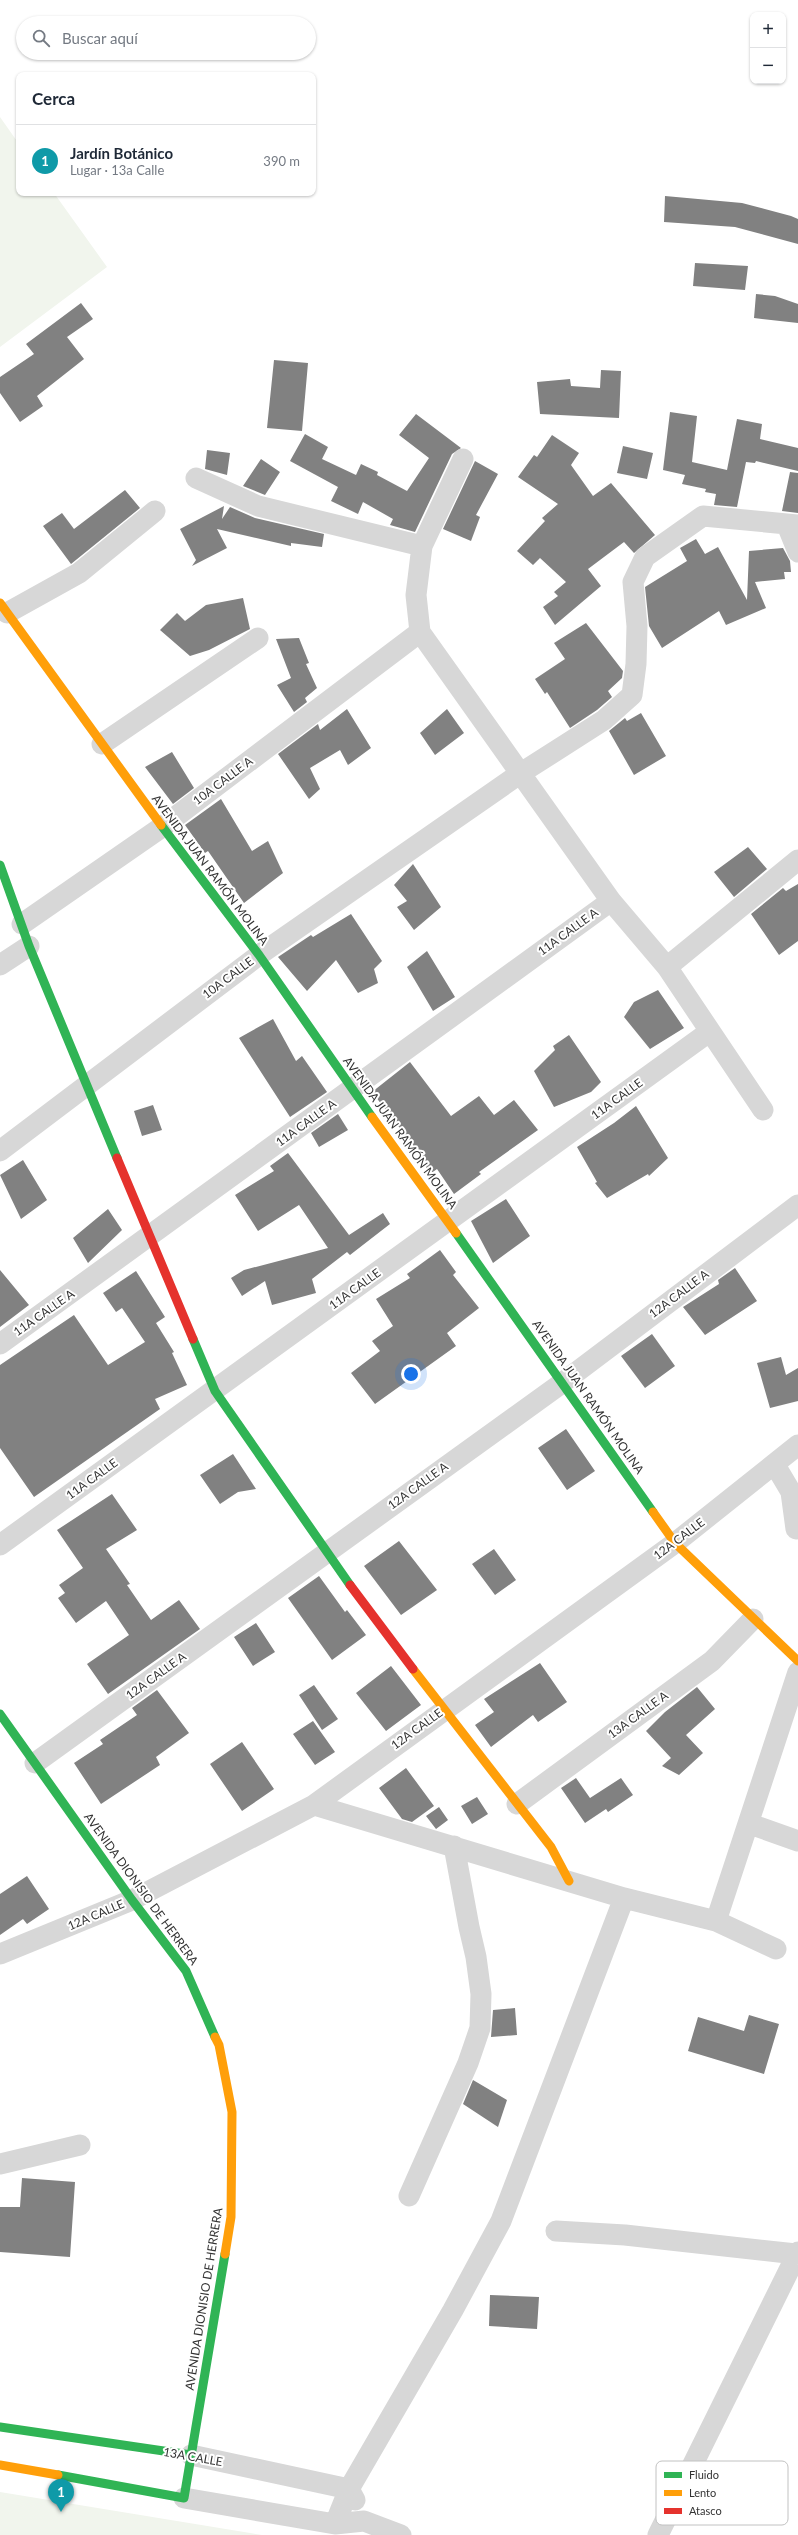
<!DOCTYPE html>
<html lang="es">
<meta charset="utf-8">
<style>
:root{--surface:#fff;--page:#f2f2f3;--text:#1f2937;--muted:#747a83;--line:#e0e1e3;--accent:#7a7a7a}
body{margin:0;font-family:Lato,sans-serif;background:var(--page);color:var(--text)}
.controls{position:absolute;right:12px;top:12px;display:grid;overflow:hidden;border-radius:8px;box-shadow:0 1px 3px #0004}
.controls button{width:36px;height:36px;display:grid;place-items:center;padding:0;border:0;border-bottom:1px solid var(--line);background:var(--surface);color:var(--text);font:20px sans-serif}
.you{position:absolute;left:411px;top:1374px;width:14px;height:14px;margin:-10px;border:3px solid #fff;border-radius:50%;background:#1a73e8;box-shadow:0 0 0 6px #1a73e833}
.badge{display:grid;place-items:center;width:26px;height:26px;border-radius:50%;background:var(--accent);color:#fff;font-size:13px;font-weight:700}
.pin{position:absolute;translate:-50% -33px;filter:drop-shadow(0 1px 2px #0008)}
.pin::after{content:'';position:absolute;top:21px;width:14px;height:12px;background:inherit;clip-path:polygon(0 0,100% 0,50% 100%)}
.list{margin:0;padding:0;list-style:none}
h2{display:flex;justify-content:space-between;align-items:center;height:52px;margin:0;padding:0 16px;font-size:17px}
h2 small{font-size:13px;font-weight:400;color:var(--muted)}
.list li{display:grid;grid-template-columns:26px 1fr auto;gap:12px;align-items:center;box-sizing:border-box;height:72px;padding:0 16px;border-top:1px solid var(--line)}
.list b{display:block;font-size:15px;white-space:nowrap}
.list p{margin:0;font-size:13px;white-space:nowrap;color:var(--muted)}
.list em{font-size:13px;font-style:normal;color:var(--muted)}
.icon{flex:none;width:22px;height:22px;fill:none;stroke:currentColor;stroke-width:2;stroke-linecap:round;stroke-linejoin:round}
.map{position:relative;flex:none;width:798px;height:2535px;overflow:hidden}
.search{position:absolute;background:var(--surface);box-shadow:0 1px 3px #0004;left:16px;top:16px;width:300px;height:44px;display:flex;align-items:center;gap:10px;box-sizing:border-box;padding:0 14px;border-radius:22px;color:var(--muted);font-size:15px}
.panel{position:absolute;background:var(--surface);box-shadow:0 1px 3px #0004;left:16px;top:72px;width:300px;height:124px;border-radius:8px}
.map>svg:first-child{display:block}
.green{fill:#f1f5ed}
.building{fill:#818181}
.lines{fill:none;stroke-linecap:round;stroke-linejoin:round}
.street{stroke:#d7d7d7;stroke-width:21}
.fast{stroke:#30b455;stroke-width:9}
.slow{stroke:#ff9f0a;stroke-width:9}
.jam{stroke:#e5322d;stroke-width:9}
.labels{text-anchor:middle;stroke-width:4;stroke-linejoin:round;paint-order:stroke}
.street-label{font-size:12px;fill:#333;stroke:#fff}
.key{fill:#fff;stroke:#c2c2c2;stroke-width:1}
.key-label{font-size:11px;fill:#333}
</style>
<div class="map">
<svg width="798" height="2535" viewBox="0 0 798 2535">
<rect width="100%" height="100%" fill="#fff"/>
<!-- green -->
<path class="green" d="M0 117 19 144V193H54L107 267 0 347Z
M0 2492 244 2532 262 2535H0Z"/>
<!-- building -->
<path class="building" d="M665 196 742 203 791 216 798 219V244L735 227 664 222Z
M695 263 748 266 745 290 693 286Z
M756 294 775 296 798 304V323L754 318Z
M81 303 93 319 67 337 84 359 37 396 43 406 20 422 0 393V377L34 354 26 344Z
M274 360 308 363 302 431 267 428Z
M601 370 621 371 619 418 540 414 537 382 570 379 571 386 600 388Z
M670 412 697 416 692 462 727 470 737 419 762 424 760 439 798 448V471L756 461 755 463 746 462 737 507 714 505 716 494 705 492 706 489 682 484 685 475 663 470Z
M416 414 461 448 452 454 415 532 390 525 393 519 363 502 358 514 331 501 338 487 290 461 305 434 328 447 322 459 356 475 361 464 378 472 377 475 407 491 429 458 399 435Z
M552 435 579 453 571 465 593 496 611 483 655 535 634 553 624 542 588 569 601 586 555 625 543 607 558 596 554 592 566 582 540 558 533 565 517 551 545 521 542 518 558 504 518 477 534 455 537 457Z
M623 446 653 453 647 479 617 473Z
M207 450 230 453 227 475 205 469Z
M261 459 280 472 265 495 243 486Z
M475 461 498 474 476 515 480 517 471 541 443 529Z
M790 472 798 473V513L782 511Z
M125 490 140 508 71 564 43 526 62 513 74 529Z
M224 506 222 519 230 507 255 518 324 534 322 547 291 543V546L217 529 227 548 192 566 196 560 180 529Z
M696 539 705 554 718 547 747 600 749 551 783 548 790 561 791 572H784L785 579 755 582 766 608 726 625 719 611 662 648 649 626 645 587 687 561 680 548Z
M243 598 250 629 209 650 190 656 160 630 177 613 185 621 206 605Z
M586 623 623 671 622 678 608 691 612 697 597 710 570 728 547 692 545 694 535 679 565 659 554 643Z
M299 638 309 663 306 664 317 688 305 698 307 702 294 712 277 685 291 678 276 639Z
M347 709 371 748 348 765 340 750 310 768 320 789 309 799 278 754 318 724 320 730Z
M447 709 464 733 435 755 420 733Z
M641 713 666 756 634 775 609 731 625 718 627 721Z
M172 752 194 788 173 804 145 767Z
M221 799 252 851 268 841 283 873 244 903 208 851 205 853 185 825Z
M748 847 767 869 734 897 714 872Z
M413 864 441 907 414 930 397 907 407 901 394 885Z
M798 884V941L779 955 751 914 783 888 786 891Z
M351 914 382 961 374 969 378 983 358 993 336 960 307 991 278 957 311 935 313 937Z
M427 951 455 997 433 1011 407 967Z
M658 990 684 1028 650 1049 624 1017 634 1002Z
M273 1019 296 1061 302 1056 327 1092 290 1117 239 1038Z
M569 1035 601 1082 591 1092 554 1107 534 1071 555 1050 553 1046Z
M410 1062 451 1116 479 1096 494 1115 514 1100 538 1130 479 1172 481 1174 454 1194 437 1169 430 1174 415 1148 372 1092Z
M153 1105 162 1130 142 1136 134 1111Z
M636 1106 668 1158 649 1176 648 1174 607 1198 595 1183 597 1182 577 1147 614 1123Z
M338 1114 348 1130 319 1147 311 1133Z
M288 1153 349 1235 383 1213 390 1224 350 1255 347 1252 312 1279 316 1293 272 1305 265 1281 242 1296 231 1278 244 1270 328 1248 299 1205 258 1231 235 1195 274 1171 270 1166Z
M23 1160 47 1200 21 1219 0 1175Z
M506 1199 530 1236 493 1263 471 1221Z
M108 1209 122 1230 88 1263 73 1238Z
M440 1250 456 1272 453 1275 479 1308 447 1333 456 1346 375 1404 351 1373 380 1351 372 1341 393 1326 376 1299 410 1278 407 1274Z
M735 1268 757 1301 705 1335 683 1307 719 1284 718 1280Z
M0 1270 29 1305 0 1327Z
M136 1271 165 1317 156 1323 174 1352 172 1353 187 1385 155 1399 160 1409 34 1497 0 1448V1365L74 1315 108 1365 145 1342 122 1308 116 1312 103 1293Z
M652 1334 675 1366 645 1388 621 1356Z
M781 1357 786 1375 798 1368V1401L770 1408 757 1363Z
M566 1429 595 1471 567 1490 538 1448Z
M233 1454 256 1489 238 1492 220 1504 200 1475Z
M112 1494 137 1530 106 1549 130 1584 127 1585 151 1620 179 1600 200 1629 108 1694 87 1664 129 1635 106 1601 76 1623 58 1598 65 1593 59 1585 83 1568 57 1530Z
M399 1541 437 1590 401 1615 364 1566Z
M494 1549 516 1580 495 1595 472 1564Z
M319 1576 345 1612 347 1610 366 1635 332 1660 288 1598Z
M256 1623 275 1652 253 1666 234 1637Z
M540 1663 567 1702 538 1722 533 1715 491 1747 475 1725 494 1712 484 1699Z
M391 1666 421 1705 386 1731 356 1693Z
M314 1685 338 1719 322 1730 299 1695Z
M697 1687 715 1709 686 1735 703 1753 679 1775 662 1766 671 1758 646 1731 665 1712Z
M157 1690 189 1733 156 1757 160 1765 101 1804 74 1763 103 1744 100 1740 137 1715 132 1708Z
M313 1721 335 1752 315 1765 293 1734Z
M242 1742 274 1789 242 1811 210 1764Z
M406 1768 434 1806 412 1822 402 1819 379 1788Z
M576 1778 590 1798 621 1778 633 1795 608 1812 606 1809 585 1823 561 1788Z
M477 1797 488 1814 472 1824 461 1806Z
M439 1807 448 1820 436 1829 426 1816Z
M27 1876 49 1909 27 1924 23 1919 0 1935V1894Z
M515 2008 517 2035 491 2037 493 2010Z
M749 2015 779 2024 764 2074 688 2051 698 2017 744 2031Z
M473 2080 507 2100 498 2127 463 2104Z
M22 2178 75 2182 70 2257 0 2252V2207H20Z
M490 2295 539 2297 537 2329 489 2326Z"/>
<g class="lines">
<!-- street -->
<path class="street" d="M463 459 422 546 416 595 420 632 611 901 667 967 763 1110
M196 478 258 506 422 546
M787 525 798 552
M7 613 79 573 155 511
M102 744 258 638
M22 924 162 827 420 632
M0 965 29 946
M667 967 798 860
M0 1151 259 955 521 773 604 720 632 695 636 664 637 626 633 582 645 557 703 516 798 525
M0 1344 611 901
M775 1465 791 1492 796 1529
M0 1545 709 1032
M35 1763 562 1383 798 1205
M517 1804 712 1661 753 1619
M314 1805 624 1898 716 1921 776 1949
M750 1824 798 1841
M716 1921 798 1672
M0 1954 132 1900 314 1805 675 1543 798 1445
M0 2164 80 2145
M409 2196 468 2063 480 2028 481 1994 476 1957 469 1927 454 1846
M556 2231 625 2235 796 2254
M191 2455 349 2489 355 2500
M184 2498 335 2524 364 2521 401 2535
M335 2524 349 2489 453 2310 501 2221 624 1898
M658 2535 798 2252"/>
<!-- fast -->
<path class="fast" d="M161 825 259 955 372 1117
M0 865 29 946 117 1158
M456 1233 653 1512
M193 1339 215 1391 350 1585
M0 1714 132 1900 186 1971 215 2037
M0 2427 191 2455
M58 2475 184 2498 225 2254"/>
<!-- slow -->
<path class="slow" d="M0 603 161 825
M372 1117 456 1233
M653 1512 675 1543 798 1661
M413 1669 551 1847 569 1881
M215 2037 219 2045 232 2112 231 2217 225 2254
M0 2465 58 2475"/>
<!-- jam -->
<path class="jam" d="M117 1158 193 1339
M350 1585 413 1669"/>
</g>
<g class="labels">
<!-- street labels -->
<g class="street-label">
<text transform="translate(223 781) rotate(-37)" y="4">10A CALLE A</text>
<text transform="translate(210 870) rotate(53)" y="4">AVENIDA JUAN RAMÓN MOLINA</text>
<text transform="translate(568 932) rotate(-36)" y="4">11A CALLE A</text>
<text transform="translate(228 978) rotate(-37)" y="4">10A CALLE</text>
<text transform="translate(617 1099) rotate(-36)" y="4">11A CALLE</text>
<text transform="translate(306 1123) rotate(-36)" y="4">11A CALLE A</text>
<text transform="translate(400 1133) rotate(54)" y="4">AVENIDA JUAN RAMÓN MOLINA</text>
<text transform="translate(355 1289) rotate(-36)" y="4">11A CALLE</text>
<text transform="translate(679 1294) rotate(-37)" y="4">12A CALLE A</text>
<text transform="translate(44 1313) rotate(-35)" y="4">11A CALLE A</text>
<text transform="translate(588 1397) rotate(55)" y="4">AVENIDA JUAN RAMÓN MOLINA</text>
<text transform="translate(92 1479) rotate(-36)" y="4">11A CALLE</text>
<text transform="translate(418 1486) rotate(-36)" y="4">12A CALLE A</text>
<text transform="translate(679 1539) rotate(-37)" y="4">12A CALLE</text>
<text transform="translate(156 1676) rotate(-36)" y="4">12A CALLE A</text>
<text transform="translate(638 1715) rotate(-36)" y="4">13A CALLE A</text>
<text transform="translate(417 1729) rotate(-36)" y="4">12A CALLE</text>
<text transform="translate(141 1889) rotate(54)" y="4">AVENIDA DIONISIO DE HERRERA</text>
<text transform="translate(96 1915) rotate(-23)" y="4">12A CALLE</text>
<text transform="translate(204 2299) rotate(-81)" y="4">AVENIDA DIONISIO DE HERRERA</text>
<text transform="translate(193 2457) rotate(10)" y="4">13A CALLE</text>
</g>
</g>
<!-- legend -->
<rect x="656" y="2461" width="132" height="64" rx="6" class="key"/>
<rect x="664" y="2472" width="18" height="6" fill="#30b455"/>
<rect x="664" y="2490" width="18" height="6" fill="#ff9f0a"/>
<rect x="664" y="2508" width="18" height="6" fill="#e5322d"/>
<g class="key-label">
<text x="689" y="2479">Fluido</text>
<text x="689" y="2497">Lento</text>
<text x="689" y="2515">Atasco</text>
</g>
</svg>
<div class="controls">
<button>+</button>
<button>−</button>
</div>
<div class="you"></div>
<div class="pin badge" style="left:61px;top:2512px;background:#0f9aa8">1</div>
<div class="search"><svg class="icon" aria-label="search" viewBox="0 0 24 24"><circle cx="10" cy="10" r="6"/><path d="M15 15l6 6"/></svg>Buscar aquí</div>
<section class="panel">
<h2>Cerca<small></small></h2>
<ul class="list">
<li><span class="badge" style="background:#0f9aa8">1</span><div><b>Jardín Botánico</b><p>Lugar · 13a Calle</p></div><em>390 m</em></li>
</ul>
</section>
</div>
